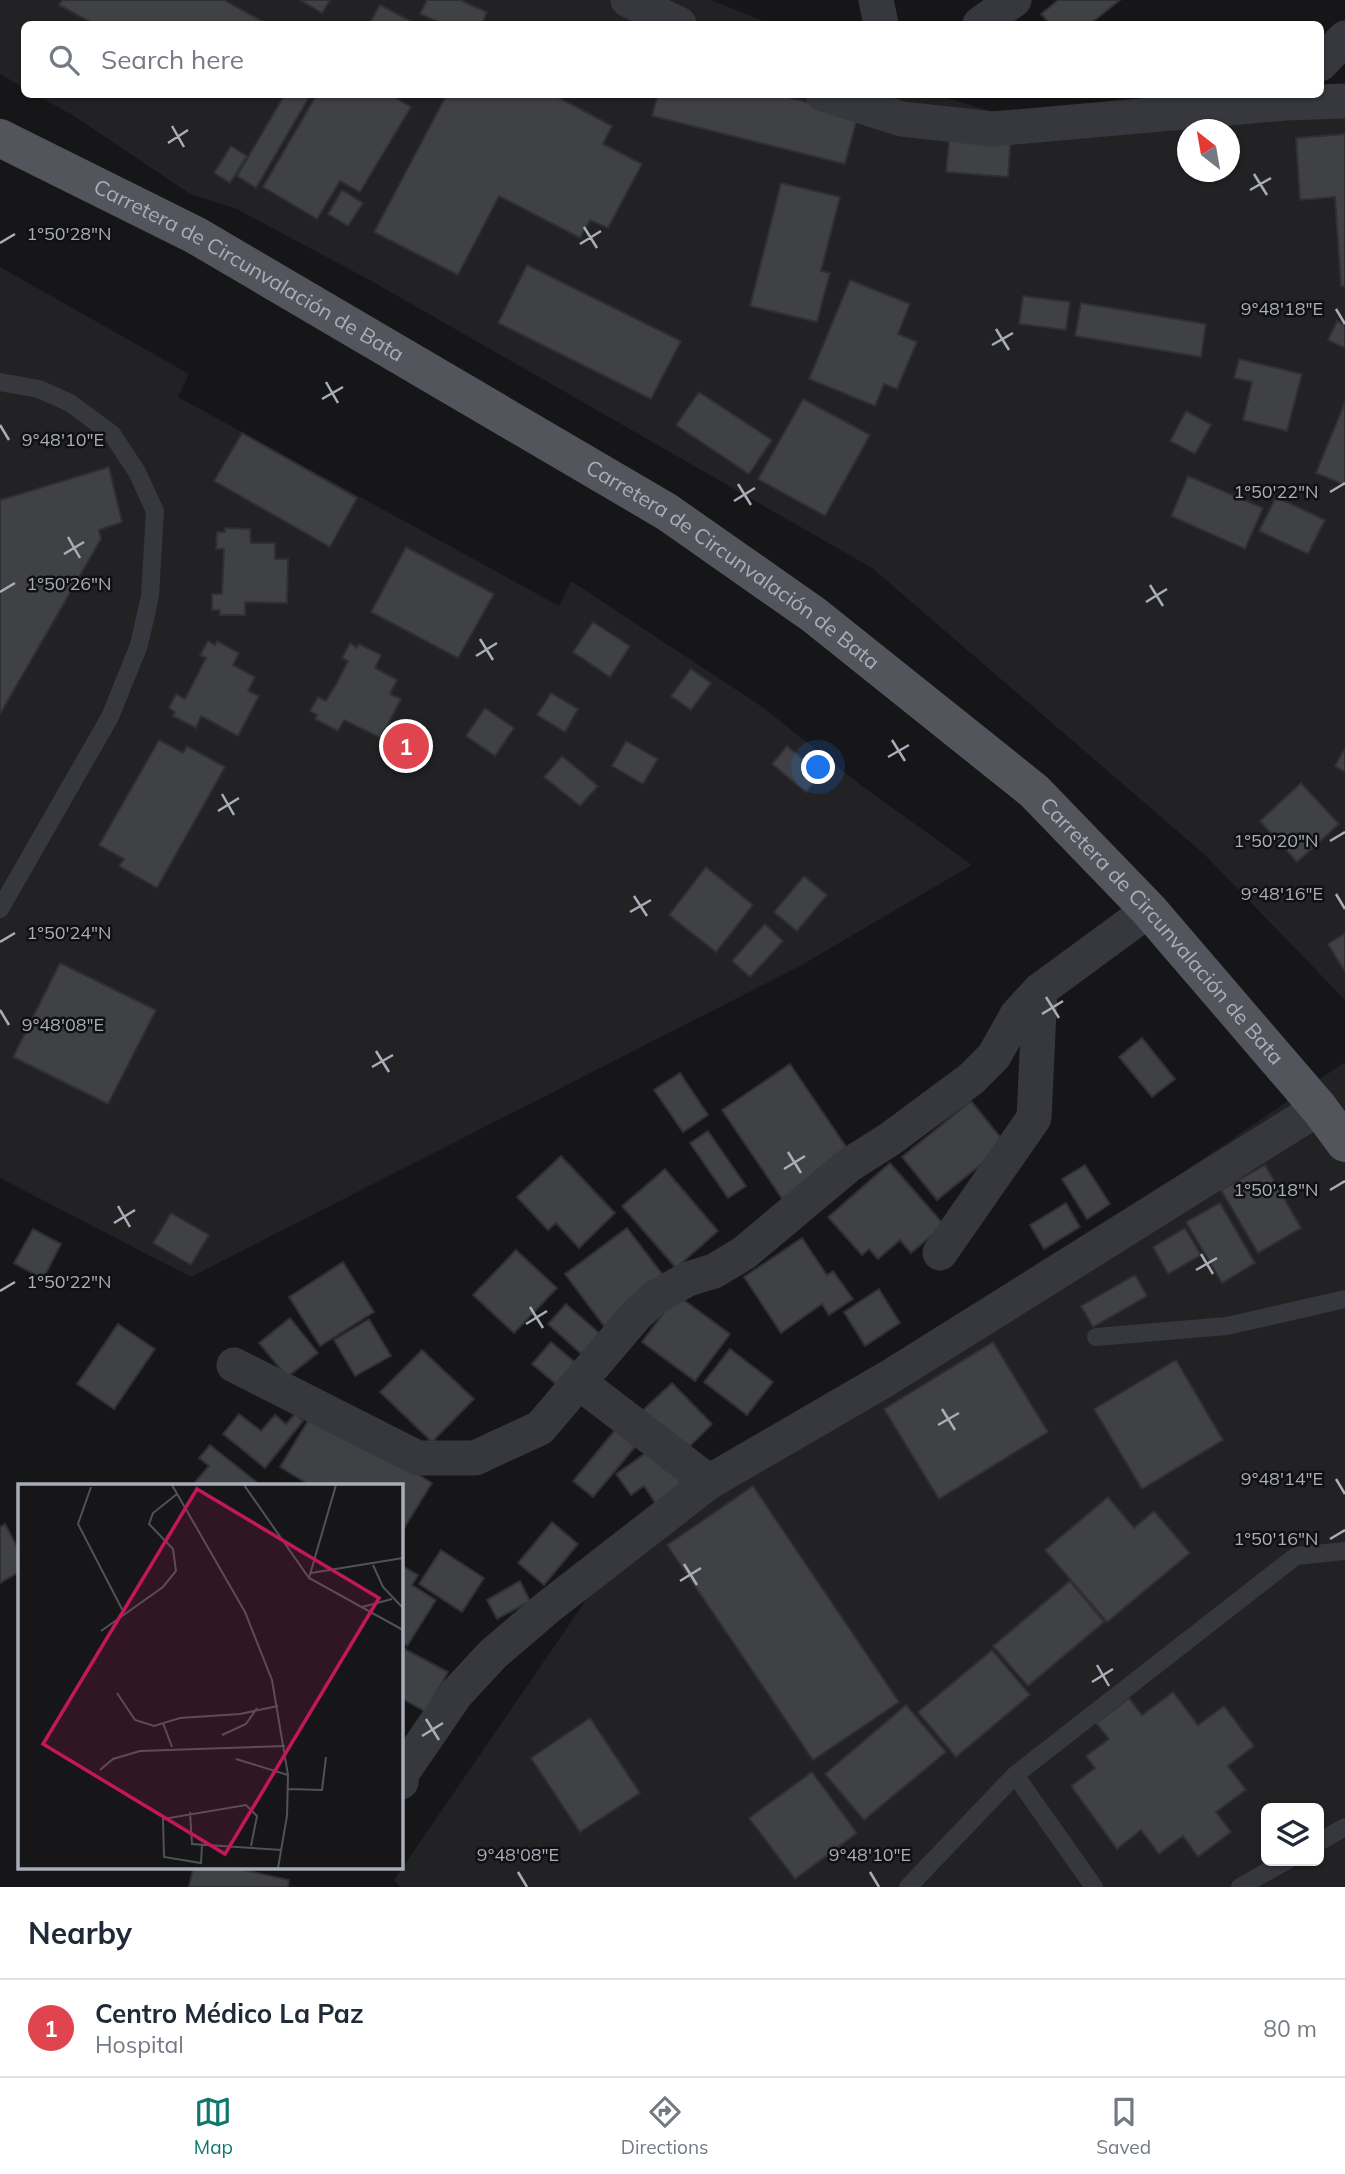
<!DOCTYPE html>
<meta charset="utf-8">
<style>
:root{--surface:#fff;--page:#f6f6f7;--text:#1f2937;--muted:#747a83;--line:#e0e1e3;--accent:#0f766e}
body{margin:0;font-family:Mulish,sans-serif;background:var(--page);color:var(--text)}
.controls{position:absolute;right:21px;bottom:21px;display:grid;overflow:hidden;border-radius:10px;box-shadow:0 2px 5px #0004}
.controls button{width:63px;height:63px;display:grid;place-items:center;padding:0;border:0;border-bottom:2px solid var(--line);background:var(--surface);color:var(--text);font:35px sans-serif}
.compass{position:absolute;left:1177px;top:119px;width:63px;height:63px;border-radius:50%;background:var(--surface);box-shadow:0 2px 5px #0004;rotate:329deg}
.you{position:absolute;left:819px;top:768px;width:24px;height:24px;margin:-18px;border:5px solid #fff;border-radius:50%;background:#1a73e8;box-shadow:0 0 0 10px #1a73e833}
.badge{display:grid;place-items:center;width:46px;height:46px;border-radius:50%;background:var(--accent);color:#fff;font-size:23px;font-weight:700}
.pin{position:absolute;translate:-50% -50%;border:4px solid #fff;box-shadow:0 2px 7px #0006}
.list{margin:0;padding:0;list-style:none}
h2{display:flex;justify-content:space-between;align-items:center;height:91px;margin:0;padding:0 28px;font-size:30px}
h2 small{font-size:23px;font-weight:400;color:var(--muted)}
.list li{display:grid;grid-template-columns:46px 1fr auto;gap:21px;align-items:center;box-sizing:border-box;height:98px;padding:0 28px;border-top:2px solid var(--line)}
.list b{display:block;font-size:26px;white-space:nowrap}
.list p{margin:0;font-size:23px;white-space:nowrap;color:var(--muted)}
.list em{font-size:23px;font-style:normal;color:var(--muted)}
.icon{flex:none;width:38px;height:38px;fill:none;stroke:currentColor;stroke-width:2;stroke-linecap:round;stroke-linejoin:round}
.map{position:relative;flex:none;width:1345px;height:1887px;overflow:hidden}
.search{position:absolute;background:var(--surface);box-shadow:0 2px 5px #0004;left:21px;right:21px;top:21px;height:77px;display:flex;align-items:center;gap:18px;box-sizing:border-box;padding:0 24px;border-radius:10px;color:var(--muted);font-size:26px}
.sheet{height:189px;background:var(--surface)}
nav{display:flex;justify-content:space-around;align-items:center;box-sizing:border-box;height:98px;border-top:2px solid var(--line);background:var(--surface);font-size:19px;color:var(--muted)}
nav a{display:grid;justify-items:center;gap:4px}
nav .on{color:var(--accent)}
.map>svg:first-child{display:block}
.built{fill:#222225;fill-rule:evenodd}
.building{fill:#404145;stroke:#303034;stroke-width:2}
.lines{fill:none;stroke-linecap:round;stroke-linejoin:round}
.service{stroke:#37383d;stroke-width:18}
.minor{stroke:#37383d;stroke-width:35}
.primary{stroke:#53555c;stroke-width:38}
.ticks{fill:none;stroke:#a8adb8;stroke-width:2.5}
.labels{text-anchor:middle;stroke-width:5;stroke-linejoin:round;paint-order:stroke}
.street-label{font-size:21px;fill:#a8adb8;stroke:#111113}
.inset-road{fill:none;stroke:#505258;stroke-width:2}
.view{fill:#c2185b;fill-opacity:0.15;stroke:#c2185b;stroke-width:3.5}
.inset-edge{fill:none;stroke:#a8adb8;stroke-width:3.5}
.ticks-label{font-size:18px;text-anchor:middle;fill:#a8adb8;stroke:#111113;stroke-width:5;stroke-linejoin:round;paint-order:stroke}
</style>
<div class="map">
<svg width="1345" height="1887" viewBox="0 0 1345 1887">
<rect width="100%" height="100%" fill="#161618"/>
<!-- built -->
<path class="built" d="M0 0H711L771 24H24V88L0 74Z
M1345 90V1000L1204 854 872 568 373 282 237 209 190 194 74 116 36 95 933 94 1017 119ZM1188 130H1230V172H1188Z
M0 267 189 374 178 397 559 606 571 581 761 706 862 786 972 865 800 966 191 1277 0 1178Z
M1345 1062V1887H400L394 1880 612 1562ZM1266 1808H1319V1861H1266Z"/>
<!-- building -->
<path class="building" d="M62 0H224L267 24H94L59 5Z
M300 0H330L322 13Z
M427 0H460L487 12 482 24H443L420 14Z
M1058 0H1120L1090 24H1050L1041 14Z
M380 5 416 24H369Z
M285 94H311L256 188 237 176Z
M317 94H389L411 107 360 192 340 181 317 219 263 187Z
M447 94H552L612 126 603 144 642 164 608 228 590 220 580 238 499 196 458 275 374 232Z
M658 94H776L858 115 845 164 652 116Z
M950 131 1011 135 1008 177 946 172Z
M1345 134V286H1341L1335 197 1300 200 1296 138Z
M231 146 247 156 230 183 214 173Z
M781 183 840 197 821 271 830 273 817 322 750 306Z
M342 190 363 203 348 226 328 214Z
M527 265 681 341 651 399 498 323Z
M850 280 910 304 898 334 917 342 897 389 884 384 875 406 809 379Z
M1023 296 1070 302 1066 330 1019 324Z
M1081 303 1206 324 1201 357 1075 336Z
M1337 321 1345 325V348L1328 340Z
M1239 359 1302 374 1287 431 1243 420 1252 382 1234 378Z
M699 392 772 440 749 474 676 425Z
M803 399 870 435 825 516 758 479Z
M1345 402V485L1316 473Z
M1186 411 1211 425 1195 454 1170 441Z
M242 433 357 498 330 547 214 481Z
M109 467 122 522 99 530 101 539 0 714V500Z
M1188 476 1263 508 1245 549 1171 516Z
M1276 497 1325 520 1308 554 1259 531Z
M225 528 250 529 251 543H275V559H288L287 603 245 602V615H220V610H212V594H222L223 571 224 549H216L217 532H225Z
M406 547 494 594 458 658 371 612Z
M593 622 630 646 610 677 573 652Z
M208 641 215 645 217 641 239 653 233 665 255 677 248 691 259 696 238 736 201 716 196 728 173 716 175 712 169 708 176 694 185 699 206 658 200 655Z
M350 643 357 648 359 644 381 655 375 668 397 680 390 694 401 699 381 738 344 720 338 731 315 719 317 715 310 711 318 697 326 701 338 681 348 661 342 658Z
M691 669 711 683 691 710 671 696Z
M551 693 578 709 565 732 537 715Z
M485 708 514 728 495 756 466 736Z
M159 740 183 753 187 746 225 767 157 888 119 866 124 859 99 845Z
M626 741 658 759 643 784 612 766Z
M787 746 821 774 806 792 772 764Z
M1345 748V772L1335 766Z
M562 756 598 786 580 806 544 777Z
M1301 783 1339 824 1297 862 1260 821Z
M706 867 753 905 716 952 669 915Z
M804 876 827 895 797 931 774 912Z
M765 924 783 941 750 977 732 961Z
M1345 933V972L1328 944Z
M60 963 156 1010 108 1104 13 1057Z
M1142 1038 1175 1079 1152 1097 1119 1057Z
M790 1064 851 1154 783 1200 722 1110Z
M680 1073 708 1115 683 1132 654 1090Z
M971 1101 1006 1144 937 1200 902 1157Z
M708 1131 746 1186 728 1198 690 1143Z
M561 1156 615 1213 579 1248 556 1223 548 1230 517 1197Z
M890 1163 944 1225 911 1253 900 1240 878 1259 869 1249 862 1255 828 1217Z
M1085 1165 1110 1204 1087 1219 1062 1179Z
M1265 1165 1301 1228 1258 1253 1221 1190Z
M665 1169 718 1231 676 1268 622 1206Z
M1066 1203 1080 1227 1044 1249 1030 1225Z
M1220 1203 1255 1263 1222 1283 1186 1222Z
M171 1213 209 1235 191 1265 153 1243Z
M627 1228 666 1279 604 1326 565 1274Z
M1185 1228 1201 1255 1168 1274 1153 1247Z
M33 1229 61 1244 43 1279 14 1263Z
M802 1238 827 1275 833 1271 853 1299 829 1315 822 1304 781 1333 744 1277Z
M516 1250 557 1288 514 1333 473 1295Z
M343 1262 374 1312 320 1346 289 1297Z
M1135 1275 1147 1296 1093 1327 1081 1306Z
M879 1289 900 1323 865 1346 844 1312Z
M677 1295 730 1334 695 1381 642 1342Z
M566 1304 606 1339 588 1360 548 1324Z
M290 1318 318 1353 287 1377 259 1343Z
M369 1319 391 1356 355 1376 334 1340Z
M118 1324 155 1349 114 1409 77 1384Z
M551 1342 582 1368 563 1390 532 1364Z
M993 1342 1048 1432 939 1499 884 1409Z
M730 1349 773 1382 747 1415 704 1382Z
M422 1350 474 1399 432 1442 380 1392Z
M1176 1360 1223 1440 1142 1489 1094 1409Z
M672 1383 712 1424 683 1453 642 1411Z
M314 1411 432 1483 401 1533V1486H311L280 1467Z
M239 1414 261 1431 275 1415 286 1424 295 1414 303 1421 265 1468 223 1434Z
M620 1424 640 1441 593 1497 573 1481Z
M210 1445 258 1483 255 1486H200L195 1482 209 1466 199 1458Z
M656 1446 687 1492 660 1510 644 1486 631 1495 616 1474Z
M753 1486 899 1702 813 1760 667 1545Z
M1108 1497 1134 1528 1154 1511 1190 1553 1107 1622 1045 1550Z
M552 1522 578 1544 544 1585 518 1563Z
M5 1524 19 1550V1572L0 1583V1527Z
M441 1550 484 1578 462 1612 419 1584Z
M401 1565 418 1575 412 1585 436 1600 407 1646 401 1642Z
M520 1581 530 1601 497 1619 487 1600Z
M1070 1581 1104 1622 1028 1686 993 1646Z
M401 1647 448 1672 426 1712 401 1698Z
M992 1650 1030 1695 956 1757 918 1712Z
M1173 1692 1198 1725 1224 1706 1254 1746 1228 1766 1246 1790 1216 1812 1231 1832 1198 1857 1183 1836 1159 1854 1141 1830 1117 1849 1071 1786 1095 1768 1086 1756 1109 1739 1096 1723 1129 1698 1142 1715Z
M906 1705 946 1752 864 1820 825 1774Z
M590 1718 640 1793 580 1832 531 1758Z
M812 1772 857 1833 795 1879 749 1818Z
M193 1868H235L289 1880 288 1887H189Z"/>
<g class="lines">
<!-- service -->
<path class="service" d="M0 382 39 389 70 403 112 434 137 472 155 511 150 596 139 645 110 717 0 909
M1096 1337 1227 1326 1345 1299
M1015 1775 1094 1887
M1319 1842 1345 1827
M908 1887 1015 1775 1296 1556 1345 1551
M1240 1887 1286 1861"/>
<!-- minor -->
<path class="minor" d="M628 0 679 24
M876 0 881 24
M980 24 1014 0
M1320 64 1345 38
M823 94 902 119 993 129 1285 103 1345 101
M940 1253 1034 1118 1040 990
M234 1365 418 1458H475L540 1428 637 1314 656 1297 688 1279 714 1271 744 1253 849 1165 890 1139 971 1079 994 1056 1017 1015 1040 990 1149 910
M580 1383 709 1482
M401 1782 402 1773 456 1694 493 1654 548 1607 709 1482 888 1378 1319 1108"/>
<!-- primary -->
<path class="primary" id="s1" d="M0 138 195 235 471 397 667 512 814 615 1034 791 1149 910 1319 1108 1345 1143"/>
</g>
<!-- ticks -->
<path class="ticks" d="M172 126 184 147M168 143 188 130M1254 174 1267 195M1250 190 1271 178M584 227 597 248M0 243 15 234M580 244 601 231M1336 309 1345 324M996 329 1009 350M992 345 1013 333M326 382 338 403M322 399 343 387M0 425 9 440M738 484 751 505M1330 492 1345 483M734 501 755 488M68 537 80 558M64 554 84 542M1150 585 1163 606M0 592 15 583M1146 602 1167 589M480 639 493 660M476 656 497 643M892 740 905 761M888 757 909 745M222 794 234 815M218 811 239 798M1330 841 1345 832M1336 894 1345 909M634 896 647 916M630 912 651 900M0 942 15 933M1046 997 1059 1018M0 1010 9 1025M1042 1014 1063 1001M376 1051 389 1072M372 1067 393 1055M788 1152 801 1173M784 1169 805 1156M1330 1190 1345 1181M118 1206 130 1227M114 1223 135 1210M1201 1254 1213 1274M1196 1270 1217 1258M0 1291 15 1282M530 1307 543 1328M526 1324 547 1311M942 1409 955 1430M938 1425 959 1413M1336 1479 1345 1494M1330 1539 1345 1530M684 1564 697 1585M680 1581 701 1568M1097 1665 1109 1686M1092 1682 1113 1669M426 1719 439 1740M422 1736 443 1723M518 1872 527 1887M870 1872 879 1887"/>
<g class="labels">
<!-- street labels -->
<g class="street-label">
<text dy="7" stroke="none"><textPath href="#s1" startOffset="282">Carretera de Circunvalación de Bata</textPath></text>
<text dy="7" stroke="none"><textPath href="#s1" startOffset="849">Carretera de Circunvalación de Bata</textPath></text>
<text dy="7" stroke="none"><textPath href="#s1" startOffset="1416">Carretera de Circunvalación de Bata</textPath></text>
</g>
</g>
<!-- overview -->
<g transform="translate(18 1484)">
<rect width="385" height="385" fill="#161618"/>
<path class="inset-road" d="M154 1 227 128 254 196 270 291 269 332 260 384M226 1 291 94 385 146M73 3 60 40 105 127M355 81 365 103 385 124M293 89 385 74M291 94 318 1M344 123 374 115M83 147 145 103 158 87 155 65 131 40 135 29 159 10M99 209 117 236 136 242 162 234 222 230 260 222M145 239 154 263M204 251 228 240 239 224M218 275 270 291M82 286 95 275 122 267 267 262M270 305 304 306 308 273M172 328 174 360 264 366M184 361 183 379 146 373 145 335 228 321 239 332 233 362"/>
<path class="view" d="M179 5 361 114 207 370 25 260Z"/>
<rect width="385" height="385" class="inset-edge"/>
</g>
<g class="ticks-label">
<text x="69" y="240">1°50'28"N</text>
<text x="1282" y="315">9°48'18"E</text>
<text x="63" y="446">9°48'10"E</text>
<text x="1276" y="498">1°50'22"N</text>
<text x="69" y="590">1°50'26"N</text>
<text x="1276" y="847">1°50'20"N</text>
<text x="1282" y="900">9°48'16"E</text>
<text x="69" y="939">1°50'24"N</text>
<text x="63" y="1031">9°48'08"E</text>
<text x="1276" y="1196">1°50'18"N</text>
<text x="69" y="1288">1°50'22"N</text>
<text x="1282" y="1485">9°48'14"E</text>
<text x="1276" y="1545">1°50'16"N</text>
<text x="518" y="1861">9°48'08"E</text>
<text x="870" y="1861">9°48'10"E</text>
</g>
</svg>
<div class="controls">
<button><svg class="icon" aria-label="layers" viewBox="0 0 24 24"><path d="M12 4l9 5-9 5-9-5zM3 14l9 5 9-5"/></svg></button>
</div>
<svg class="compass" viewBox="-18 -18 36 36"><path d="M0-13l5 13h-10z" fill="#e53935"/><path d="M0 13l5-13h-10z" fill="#747a83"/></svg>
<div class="you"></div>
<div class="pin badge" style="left:406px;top:746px;background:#e0444e">1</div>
<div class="search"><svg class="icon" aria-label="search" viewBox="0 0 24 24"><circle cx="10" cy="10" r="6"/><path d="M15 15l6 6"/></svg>Search here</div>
</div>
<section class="sheet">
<h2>Nearby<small></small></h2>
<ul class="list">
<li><span class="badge" style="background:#e0444e">1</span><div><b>Centro Médico La Paz</b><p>Hospital</p></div><em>80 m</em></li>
</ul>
</section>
<nav>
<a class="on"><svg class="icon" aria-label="map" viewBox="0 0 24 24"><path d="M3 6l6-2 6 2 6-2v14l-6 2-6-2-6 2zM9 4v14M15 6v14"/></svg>Map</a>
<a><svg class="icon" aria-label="directions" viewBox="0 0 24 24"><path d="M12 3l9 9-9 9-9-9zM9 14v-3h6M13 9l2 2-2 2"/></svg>Directions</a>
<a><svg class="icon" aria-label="saved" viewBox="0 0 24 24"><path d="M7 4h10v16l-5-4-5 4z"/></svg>Saved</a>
</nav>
